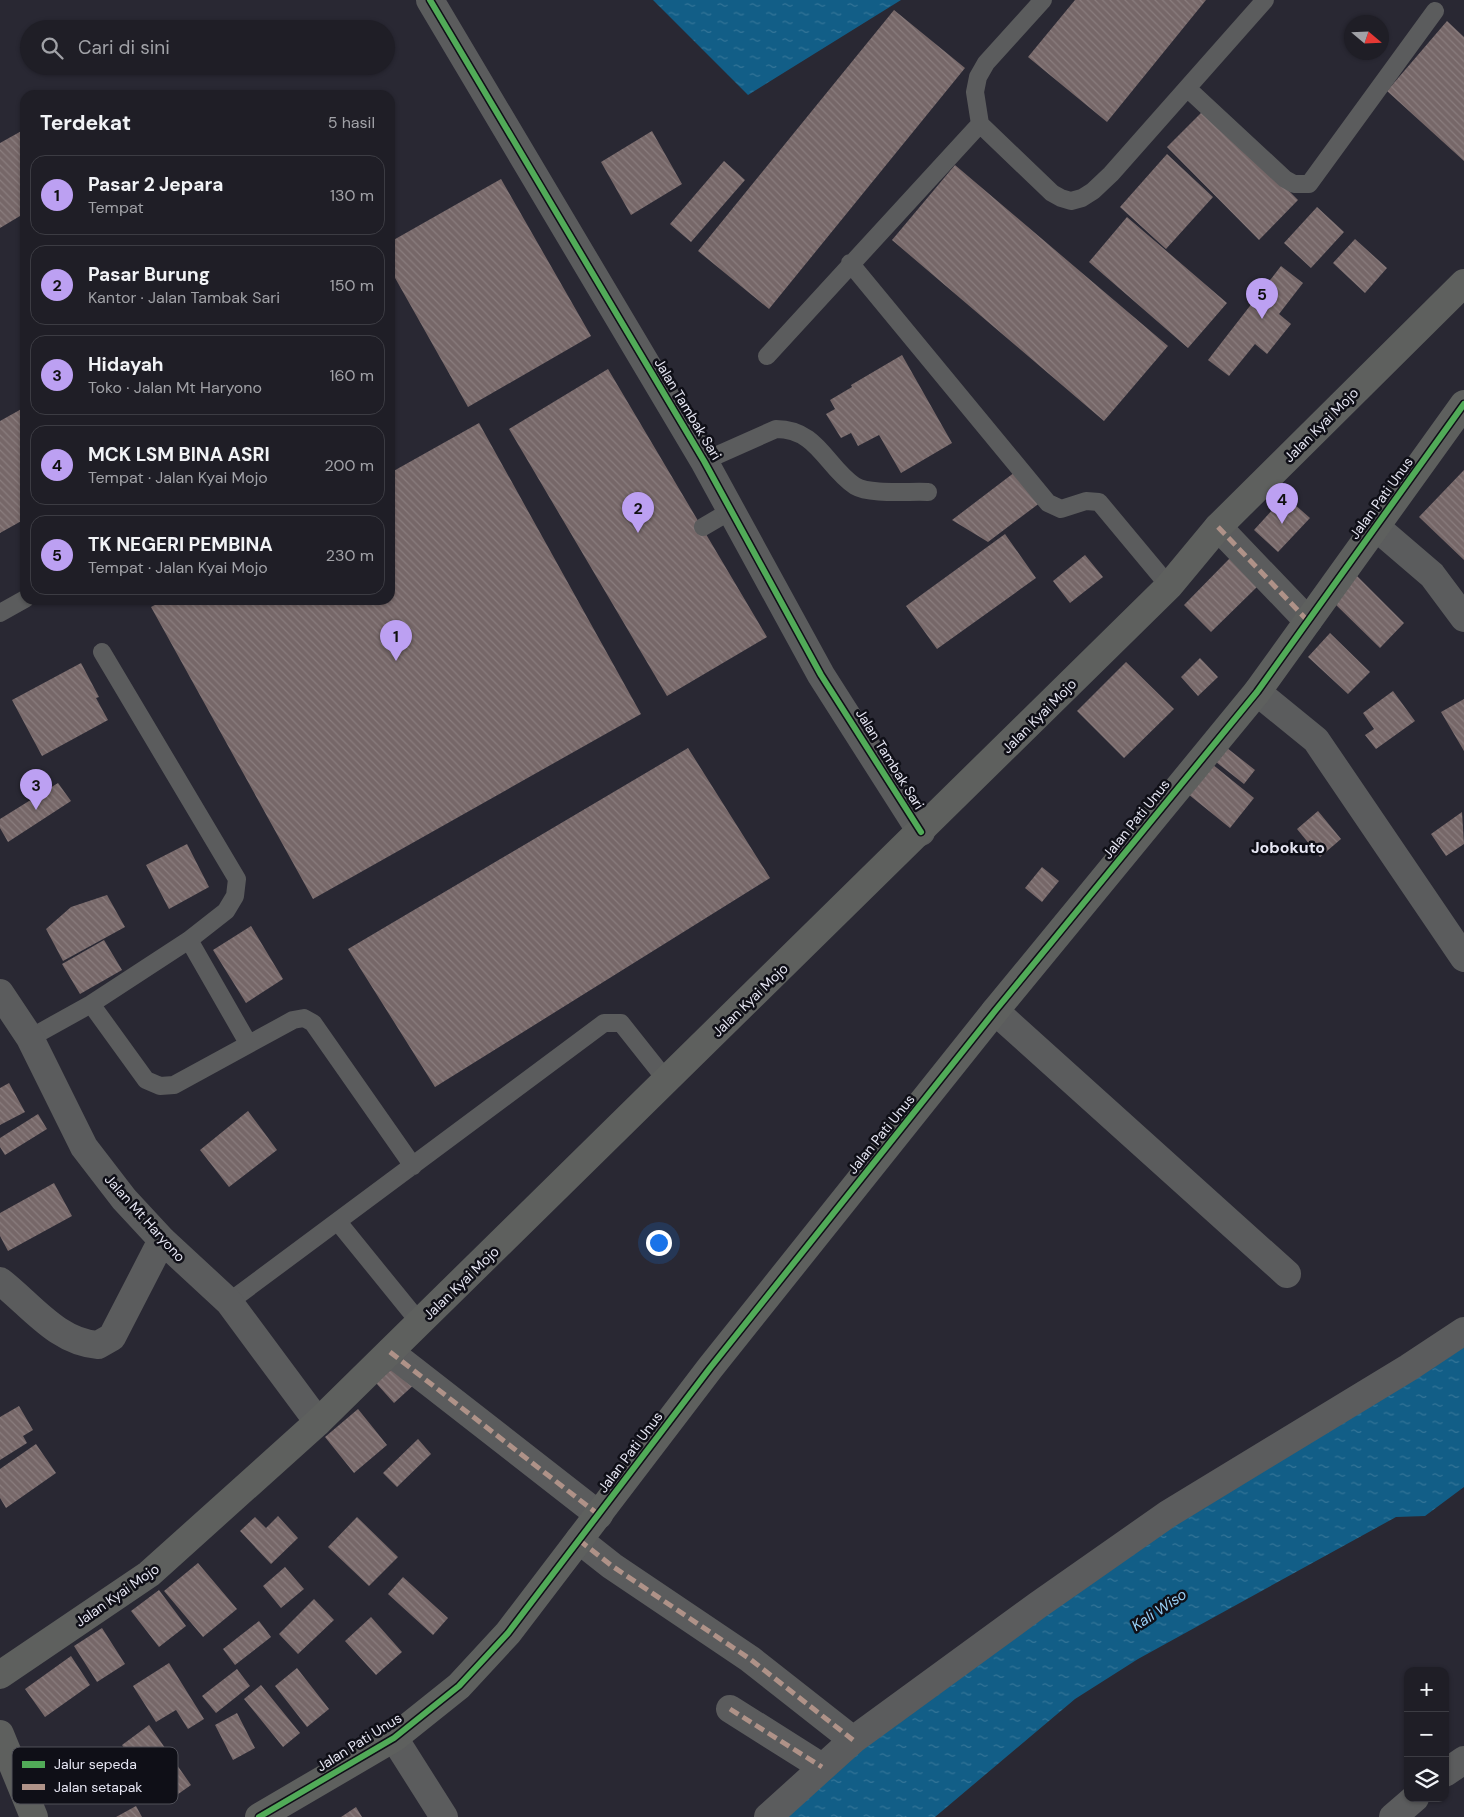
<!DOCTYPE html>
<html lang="id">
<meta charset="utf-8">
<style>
:root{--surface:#1f1e26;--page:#27272e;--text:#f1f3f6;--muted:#a1a2a7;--line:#3c3c43;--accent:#bca0f2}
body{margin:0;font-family:"DM Sans",sans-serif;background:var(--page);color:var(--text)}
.controls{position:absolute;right:15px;bottom:15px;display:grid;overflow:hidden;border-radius:10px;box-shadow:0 1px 4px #0004}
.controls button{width:45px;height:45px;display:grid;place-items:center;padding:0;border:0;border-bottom:1px solid var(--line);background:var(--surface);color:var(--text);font:25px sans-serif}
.compass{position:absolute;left:1344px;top:15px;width:45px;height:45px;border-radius:50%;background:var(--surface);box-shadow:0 1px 4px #0004;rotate:109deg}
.you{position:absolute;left:658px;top:1242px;width:18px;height:18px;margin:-12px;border:4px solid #fff;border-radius:50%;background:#1a73e8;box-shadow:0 0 0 8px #1a73e833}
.badge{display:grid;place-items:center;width:32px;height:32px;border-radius:50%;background:var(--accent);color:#111;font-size:16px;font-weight:700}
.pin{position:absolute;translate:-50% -41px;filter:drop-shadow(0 1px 2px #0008)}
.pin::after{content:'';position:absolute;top:26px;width:18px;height:15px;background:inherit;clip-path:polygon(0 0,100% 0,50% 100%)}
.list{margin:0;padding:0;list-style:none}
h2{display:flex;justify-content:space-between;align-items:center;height:65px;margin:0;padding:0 20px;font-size:21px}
h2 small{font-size:16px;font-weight:400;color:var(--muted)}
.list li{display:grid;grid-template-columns:32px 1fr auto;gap:15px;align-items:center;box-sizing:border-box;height:80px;margin:0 10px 10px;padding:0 10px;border:1px solid var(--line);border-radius:15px}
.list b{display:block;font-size:19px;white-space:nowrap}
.list p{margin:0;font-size:16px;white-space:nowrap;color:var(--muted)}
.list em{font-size:16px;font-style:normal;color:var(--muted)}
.icon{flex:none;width:28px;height:28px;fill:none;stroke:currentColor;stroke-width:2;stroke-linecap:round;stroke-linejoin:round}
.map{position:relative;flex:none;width:1464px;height:1817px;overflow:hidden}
.search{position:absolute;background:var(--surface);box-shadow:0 1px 4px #0004;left:20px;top:20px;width:375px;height:55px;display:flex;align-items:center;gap:12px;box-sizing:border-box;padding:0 18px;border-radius:28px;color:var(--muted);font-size:19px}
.panel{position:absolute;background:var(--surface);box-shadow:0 1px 4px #0004;left:20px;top:90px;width:375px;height:515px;border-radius:15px}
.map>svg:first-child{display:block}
.water{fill:url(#water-ripples)}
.building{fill:url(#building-back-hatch)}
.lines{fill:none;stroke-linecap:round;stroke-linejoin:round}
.lane{stroke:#5b5c5d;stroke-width:18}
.street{stroke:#5b5c5d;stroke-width:28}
.secondary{stroke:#5e605e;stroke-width:28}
.quiet{stroke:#af9288;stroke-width:5;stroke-dasharray:10 5;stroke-linecap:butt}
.cycleway-casing{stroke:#0f0f17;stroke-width:9}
.cycleway{stroke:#51ab58;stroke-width:6}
.labels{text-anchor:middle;stroke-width:5;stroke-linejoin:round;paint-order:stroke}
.street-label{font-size:14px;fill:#e6e6f3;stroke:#0f0f17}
.water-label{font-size:15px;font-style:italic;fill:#99d0f7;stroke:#0f0f17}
.quarter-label{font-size:16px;font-weight:bold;fill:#e6e6f3;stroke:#0f0f17}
.key{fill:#0f0f17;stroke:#505059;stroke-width:1}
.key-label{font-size:14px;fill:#e6e6f3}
</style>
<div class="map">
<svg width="1464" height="1817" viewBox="0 0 1464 1817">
<defs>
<pattern id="water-ripples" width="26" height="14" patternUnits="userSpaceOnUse" patternTransform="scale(1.25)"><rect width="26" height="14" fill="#125e87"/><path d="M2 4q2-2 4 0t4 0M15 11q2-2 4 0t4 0" fill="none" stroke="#347598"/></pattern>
<pattern id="building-back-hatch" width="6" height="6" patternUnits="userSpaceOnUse" patternTransform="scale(1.25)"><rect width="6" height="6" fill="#766768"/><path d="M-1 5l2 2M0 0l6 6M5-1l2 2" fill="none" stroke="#8a7d7e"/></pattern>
</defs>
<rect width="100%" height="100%" fill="#292833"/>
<!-- water -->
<path class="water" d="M653 0H901L748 95Z
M1464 1341V1487L1425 1516 1396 1517 1138 1659 1075 1699 935 1817H775L842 1756 1130 1547Z"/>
<!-- building -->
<path class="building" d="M1075 0H1206L1107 122 1028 57Z
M894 10 965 68 769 309 698 251Z
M1447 21 1464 37V161L1387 91Z
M1206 108 1298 200 1259 240 1167 147Z
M25 129V213L0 228V143Z
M652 131 682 184 631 215 601 162Z
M1167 154 1213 197 1166 249 1120 207Z
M724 161 745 180 691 242 670 224Z
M955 165 1168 346 1104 421 892 240Z
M501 179 591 336 468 407 390 269V242Z
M1317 207 1344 232 1311 268 1284 243Z
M1127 217 1227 303 1188 348 1089 262Z
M1355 239 1387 268 1365 293 1333 263Z
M1281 266 1303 283 1279 314 1291 324 1267 354 1255 344 1229 376 1208 360Z
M902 355 952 443 901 473 879 435 858 446 851 433 841 438 826 414 835 409 830 400 852 387 851 385Z
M608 369 767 637 667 696 509 429Z
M25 407V519L0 533V421Z
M479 423 641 714 313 899 151 607 164 600H390V473Z
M1464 470V560L1419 517Z
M1015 472 1041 502 988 542 952 520Z
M1285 496 1310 518 1278 552 1254 530Z
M1005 534 1036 578 937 649 906 606Z
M1085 555 1103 577 1070 603 1053 581Z
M1230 558 1258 586 1211 632 1184 605Z
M1357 576 1404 623 1380 648 1333 602Z
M1330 633 1370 672 1348 694 1308 657Z
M1200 658 1218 677 1198 696 1181 677Z
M1126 662 1174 709 1124 758 1077 711Z
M81 663 99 697 96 698 108 720 42 756 12 700Z
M1393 691 1415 721 1376 749 1365 735 1374 729 1363 713Z
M1464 699V751L1441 712Z
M688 748 770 878 435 1087 348 949Z
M1227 748 1255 770 1244 784 1216 762Z
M1212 764 1254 798 1230 828 1188 794Z
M58 783 71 801 8 842 0 828V819Z
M1318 811 1341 839 1320 857 1297 829Z
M1462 812 1464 844 1446 856 1431 834Z
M187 844 209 887 169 909 146 865Z
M1042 867 1059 881 1042 902 1025 888Z
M107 895 125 927 63 961 46 929 71 907Z
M251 926 283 979 246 1003 213 950Z
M104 940 122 970 80 994 62 964Z
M9 1083 25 1112 0 1125V1088Z
M248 1111 277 1150 229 1187 200 1150Z
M38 1114 47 1129 5 1155 0 1147V1138Z
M54 1183 72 1216 8 1251 0 1236V1213Z
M400 1362 417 1382 394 1403 376 1383Z
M19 1406 33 1430 23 1436 27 1443 0 1460V1417Z
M358 1409 387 1445 354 1473 325 1437Z
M418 1439 431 1454 397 1487 383 1473Z
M36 1444 56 1473 6 1508 0 1498V1469Z
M278 1516 298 1538 271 1564 240 1531 255 1517 266 1528Z
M357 1517 398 1557 369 1586 328 1547Z
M198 1563 237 1609 203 1637 164 1591Z
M285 1567 304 1589 281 1608 263 1586Z
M403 1577 448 1618 433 1635 388 1594Z
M159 1590 186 1626 159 1647 131 1611Z
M314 1599 334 1620 298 1654 279 1634Z
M371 1617 402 1652 376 1675 345 1641Z
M259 1621 271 1637 235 1665 223 1649Z
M102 1628 125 1664 97 1682 74 1646Z
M71 1656 90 1685 45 1717 25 1689Z
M169 1663 204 1719 188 1729 176 1710 156 1722 133 1686Z
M297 1668 329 1709 307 1727 275 1686Z
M237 1669 250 1686 216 1713 202 1696Z
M261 1685 300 1733 283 1747 244 1699Z
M237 1713 255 1748 233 1760 215 1725Z
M149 1725 191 1785 164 1804 122 1745Z
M136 1806 142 1817H116Z
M356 1807 362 1817H341Z"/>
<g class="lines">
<!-- lane -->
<path class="lane" d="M1043 0 986 63 978 77 975 92 980 124 1052 193 1061 198 1071 201 1082 198 1093 191 1111 174 1265 0
M1187 88 1285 179 1294 184H1309L1435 11
M850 263 1048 503 1061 509 1086 501 1099 502 1169 586
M767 356 980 124
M704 461 776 429C818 429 826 467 855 486 870 495 909 491 928 492
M703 527 732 510
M0 613 25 599
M189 940 248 1043
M91 1004 146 1080 160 1086 174 1085 293 1020 304 1018 313 1023 413 1166
M30 1038 91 1004 189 940 226 911 235 896 237 879 102 652
M338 1222 420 1323
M229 1302 604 1023H621L667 1081"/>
<!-- street -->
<path class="street" d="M430 0 704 461 821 675 921 832
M1218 527 1308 621
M1376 527 1432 575 1464 618
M1257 692 1316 740 1464 958
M0 993 30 1038 84 1147 124 1199 162 1240 229 1302 318 1422
M995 1011 1287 1274
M0 1281C31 1305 57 1342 98 1345L112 1337 162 1240
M390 1352 599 1515
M579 1540 612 1566 750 1659 853 1740
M730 1709 822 1767
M394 1738 444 1817
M1445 1773 1464 1760
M768 1817 853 1740 1038 1605 1168 1514 1408 1368 1464 1331
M1393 1817 1415 1798"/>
<!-- secondary -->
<path class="secondary" d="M0 1675 149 1574 318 1422 1169 586 1218 527 1464 283
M0 1734 34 1817
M259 1817 394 1738 459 1686 508 1633 710 1368 995 1011 1257 692 1464 404"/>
<!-- quiet -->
<path class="quiet" d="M1218 527 1308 621
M390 1352 599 1515
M579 1540 612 1566 750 1659 853 1740
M730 1709 822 1767"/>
<defs>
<path id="cycleway" d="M430 0 704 461 821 675 921 832
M259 1817 394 1738 459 1686 508 1633 710 1368 995 1011 1257 692 1464 404"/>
</defs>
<!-- cycleway casing -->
<use href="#cycleway" class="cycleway-casing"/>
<!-- cycleway -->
<use href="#cycleway" class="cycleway"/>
</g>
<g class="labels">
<!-- street labels -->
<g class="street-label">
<text transform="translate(688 409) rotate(59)" y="5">Jalan Tambak Sari</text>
<text transform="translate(1321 425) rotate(-45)" y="5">Jalan Kyai Mojo</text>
<text transform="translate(1381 498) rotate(-54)" y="5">Jalan Pati Unus</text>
<text transform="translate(1039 716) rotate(-45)" y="5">Jalan Kyai Mojo</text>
<text transform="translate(890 759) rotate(58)" y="5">Jalan Tambak Sari</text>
<text transform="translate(1136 819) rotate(-51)" y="5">Jalan Pati Unus</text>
<text transform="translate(750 1000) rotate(-44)" y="5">Jalan Kyai Mojo</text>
<text transform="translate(881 1134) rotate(-51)" y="5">Jalan Pati Unus</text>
<text transform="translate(145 1218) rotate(48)" y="5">Jalan Mt Haryono</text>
<text transform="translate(461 1283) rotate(-44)" y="5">Jalan Kyai Mojo</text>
<text transform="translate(630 1452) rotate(-53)" y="5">Jalan Pati Unus</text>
<text transform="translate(117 1595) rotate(-35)" y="5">Jalan Kyai Mojo</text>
<text transform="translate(359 1742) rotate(-32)" y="5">Jalan Pati Unus</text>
</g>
<!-- water labels -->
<g class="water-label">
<text transform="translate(1159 1610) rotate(-34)" y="5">Kali Wiso</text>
</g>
<!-- quarter labels -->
<g class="quarter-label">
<text x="1288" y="853">Jobokuto</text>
</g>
</g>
<!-- legend -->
<rect x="12" y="1747" width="166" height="57" rx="8" class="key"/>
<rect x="22" y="1761" width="23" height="7" fill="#51ab58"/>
<rect x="22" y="1784" width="23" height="6" fill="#af9288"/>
<g class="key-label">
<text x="54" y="1769">Jalur sepeda</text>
<text x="54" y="1792">Jalan setapak</text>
</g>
</svg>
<div class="controls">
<button>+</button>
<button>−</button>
<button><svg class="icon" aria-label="layers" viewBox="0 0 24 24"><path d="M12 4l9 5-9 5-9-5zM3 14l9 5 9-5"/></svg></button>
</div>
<svg class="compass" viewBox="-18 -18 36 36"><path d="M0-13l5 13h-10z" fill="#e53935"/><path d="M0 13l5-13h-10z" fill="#a1a2a7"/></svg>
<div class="you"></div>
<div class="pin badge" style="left:396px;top:661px">1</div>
<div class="pin badge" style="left:638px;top:533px">2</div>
<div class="pin badge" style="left:36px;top:810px">3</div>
<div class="pin badge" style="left:1282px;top:524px">4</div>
<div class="pin badge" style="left:1262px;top:319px">5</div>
<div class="search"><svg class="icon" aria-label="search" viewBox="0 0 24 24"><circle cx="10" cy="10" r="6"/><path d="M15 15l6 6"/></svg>Cari di sini</div>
<section class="panel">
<h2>Terdekat<small>5 hasil</small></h2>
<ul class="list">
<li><span class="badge">1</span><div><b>Pasar 2 Jepara</b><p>Tempat</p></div><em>130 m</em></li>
<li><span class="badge">2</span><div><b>Pasar Burung</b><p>Kantor · Jalan Tambak Sari</p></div><em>150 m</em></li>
<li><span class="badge">3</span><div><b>Hidayah</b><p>Toko · Jalan Mt Haryono</p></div><em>160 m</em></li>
<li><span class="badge">4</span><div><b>MCK LSM BINA ASRI</b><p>Tempat · Jalan Kyai Mojo</p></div><em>200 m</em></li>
<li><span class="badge">5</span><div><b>TK NEGERI PEMBINA</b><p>Tempat · Jalan Kyai Mojo</p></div><em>230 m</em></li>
</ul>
</section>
</div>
